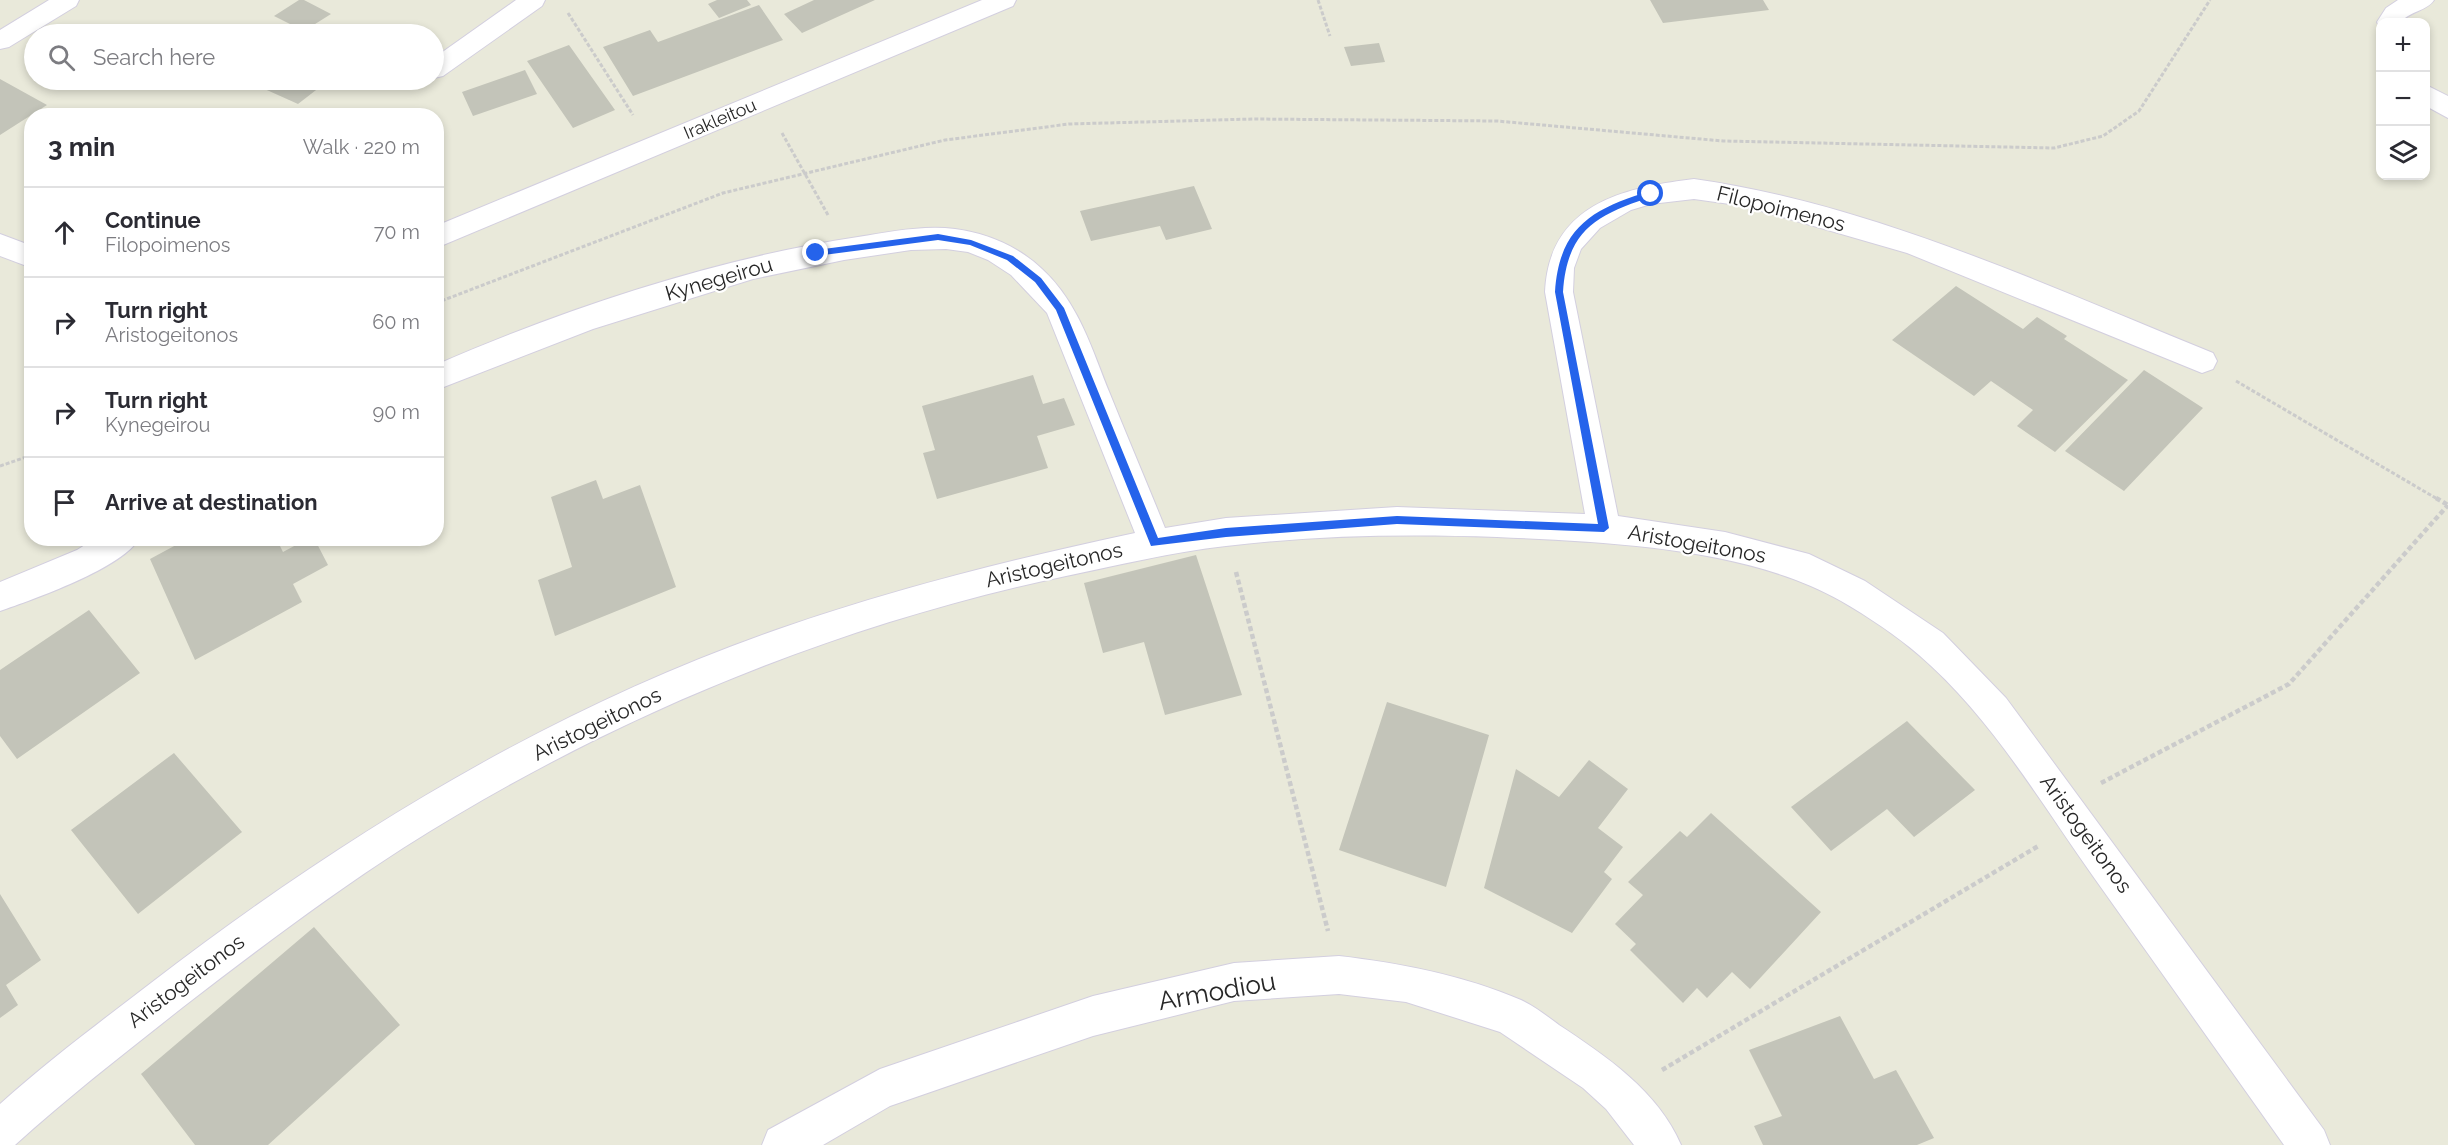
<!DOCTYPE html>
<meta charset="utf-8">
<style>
:root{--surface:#fff;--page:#f7f7f7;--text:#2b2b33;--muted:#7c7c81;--line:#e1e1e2}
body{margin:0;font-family:Raleway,sans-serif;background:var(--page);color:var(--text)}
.controls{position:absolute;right:18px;top:18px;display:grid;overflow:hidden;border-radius:12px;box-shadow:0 3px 9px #0003}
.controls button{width:54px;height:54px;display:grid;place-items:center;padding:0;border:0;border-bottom:2px solid var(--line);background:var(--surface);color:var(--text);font:30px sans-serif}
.stop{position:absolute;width:18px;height:18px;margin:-14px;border:4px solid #2563eb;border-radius:50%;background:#fff}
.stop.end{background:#2563eb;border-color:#fff;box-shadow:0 2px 6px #0008}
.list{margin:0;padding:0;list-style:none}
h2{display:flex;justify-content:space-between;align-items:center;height:78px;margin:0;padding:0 24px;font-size:26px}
h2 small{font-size:20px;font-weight:400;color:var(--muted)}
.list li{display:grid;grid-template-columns:39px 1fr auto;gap:18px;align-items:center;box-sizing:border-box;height:90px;padding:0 24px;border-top:2px solid var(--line)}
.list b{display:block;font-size:22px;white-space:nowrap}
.list p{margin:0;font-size:20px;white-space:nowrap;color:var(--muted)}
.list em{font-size:20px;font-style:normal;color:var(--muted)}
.icon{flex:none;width:33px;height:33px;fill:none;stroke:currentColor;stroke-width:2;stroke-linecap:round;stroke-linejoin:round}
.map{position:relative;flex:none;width:2448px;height:1145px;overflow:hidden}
.search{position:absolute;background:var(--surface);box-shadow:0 3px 9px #0003;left:24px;top:24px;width:420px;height:66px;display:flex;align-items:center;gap:15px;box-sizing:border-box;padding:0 21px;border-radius:33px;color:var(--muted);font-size:22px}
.panel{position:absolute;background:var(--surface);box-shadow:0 3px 9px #0003;left:24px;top:108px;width:420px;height:438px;border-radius:24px}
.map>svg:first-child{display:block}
.building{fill:#c3c4b9}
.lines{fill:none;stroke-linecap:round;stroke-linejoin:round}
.minor-casing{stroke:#d3cfdf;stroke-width:2}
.path-far1{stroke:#cbcbcb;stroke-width:3;stroke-dasharray:4 2;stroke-linecap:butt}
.path{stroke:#cbcbcb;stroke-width:4.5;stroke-dasharray:5 3;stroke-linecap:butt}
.minor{fill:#fff;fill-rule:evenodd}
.route{fill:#2563eb}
.labels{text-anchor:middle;stroke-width:4.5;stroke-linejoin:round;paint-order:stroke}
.far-street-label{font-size:18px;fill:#272727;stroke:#fff}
.street-label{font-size:21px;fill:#272727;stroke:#fff}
.near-street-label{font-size:26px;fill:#272727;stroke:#fff}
</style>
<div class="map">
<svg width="2448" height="1145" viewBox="0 0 2448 1145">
<rect width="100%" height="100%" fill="#e9e9da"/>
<!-- building -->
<path class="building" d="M299 0H304L331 14 304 31 274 16Z
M717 0H747L751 5 719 18 708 4Z
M814 0H875L802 33 784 14Z
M1650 0H1763L1769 10 1663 23Z
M759 5 783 40 633 96 603 47 650 30 658 42Z
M279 24 302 34H265Z
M1379 43 1385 62 1351 66 1344 47Z
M569 45 615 110 573 128 527 61Z
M525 70 537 94 473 116 462 92Z
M0 79 47 105 0 135Z
M249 80H329L298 104 247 81Z
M1194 186 1212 229 1166 240 1160 226 1091 241 1080 211Z
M1956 286 2023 329 2037 317 2067 336 2064 339 2128 380 2055 452 2017 426 2033 410 1991 381 1974 396 1892 340Z
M2144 370 2203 408 2124 491 2065 451Z
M1033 375 1043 404 1064 398 1075 425 1037 436 1048 468 937 499 923 453 935 450 922 406Z
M596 480 603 499 640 485 676 587 555 636 538 580 572 567 551 497Z
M189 538H276L283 552 309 538H314L328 565 293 584 302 602 195 660 150 559Z
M1196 555 1242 695 1165 715 1144 642 1103 653 1084 583Z
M89 610 140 673 17 759 0 736V670Z
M1387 702 1489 735 1446 887 1339 850Z
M1907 721 1975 790 1914 837 1887 809 1831 851 1791 807Z
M174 753 242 832 138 914 71 830Z
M1589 760 1628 789 1598 828 1623 847 1604 872 1612 879 1572 933 1484 888 1516 769 1559 797Z
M1711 813 1821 912 1750 989 1732 972 1707 998 1697 988 1683 1003 1630 950 1636 944 1615 924 1643 895 1628 882 1680 831 1687 837Z
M0 894 41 960 6 985 18 1005 0 1018Z
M314 927 400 1025 268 1145H195L141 1074Z
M1840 1016 1874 1079 1896 1070 1934 1138 1917 1145H1763L1754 1126 1782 1116 1749 1050Z"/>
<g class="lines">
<defs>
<path id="minor" d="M49 0H79L76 6 9 47 0 49V30Z
M516 0H545L542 6 443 76 434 78V58Z
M982 0H1016L1013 6 436 248V226Z
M2398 0H2434C2427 11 2410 11 2401 22H2380V28L2377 22 2386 8Z
M2426 85 2448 96V118L2426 106Z
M1694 179C1872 204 2047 286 2213 353L2217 361 2213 369 2202 373 1907 253 1744 206 1694 199 1651 204 1631 210 1600 228 1581 249 1574 268 1573 292 1618 516 1725 532 1809 554 1865 581 1943 633 2006 698 2324 1130 2330 1145H2284C2221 1056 2158 968 2095 879 2041 803 1991 717 1919 655 1897 636 1867 616 1841 601 1747 547 1604 542 1497 537 1407 534 1316 535 1226 546 1172 552 1119 565 1066 576 831 626 606 719 403 848 327 897 254 952 183 1007 126 1052 69 1096 15 1145H0V1104C48 1061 100 1022 151 983 342 836 551 708 779 629 896 588 1014 559 1135 533L1047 313 1011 275 988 260 968 252 946 249 911 250 844 260 753 279 593 329 436 390V365C566 308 718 258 858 237 890 232 923 225 955 229 987 233 1019 247 1042 269 1079 303 1092 350 1110 394 1128 439 1147 483 1165 528L1226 518 1397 507 1585 514 1545 292C1549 205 1621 188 1694 179Z
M0 234 32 246V268L0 256Z
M96 538H139C125 567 32 600 0 611V582L77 550Z
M1339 956C1400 963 1463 975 1521 1000 1534 1006 1547 1016 1559 1025 1606 1056 1658 1091 1681 1145H1634L1606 1109 1583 1088 1500 1032 1406 1002 1339 994 1234 1001 1093 1036 890 1106 823 1145H762L768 1130 880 1069 1093 996 1234 963Z"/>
</defs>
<!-- minor casing -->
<use href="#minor" class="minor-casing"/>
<!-- path-far1 -->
<path class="path-far1" d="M1318 0 1330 36
M568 13 633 115
M782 133 828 215
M436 303 723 193 945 140 1069 124 1253 119 1497 121 1723 141 2054 148 2103 136 2139 111 2210 0
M2236 381 2439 500
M0 466 32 455"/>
<!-- path -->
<path class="path" d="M2436 498 2448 505
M1236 572 1328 931
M2101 783 2289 684 2448 505
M1662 1070 2040 845"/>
<!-- minor -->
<use href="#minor" class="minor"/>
</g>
<!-- route -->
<path class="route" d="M1651 191 1654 196C1598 214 1567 229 1563 292L1609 528 1604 532 1397 524 1226 537 1151 546 1056 310 1035 282 1007 260 970 245 938 240 816 256 812 253 816 250 938 234 971 240 1013 256 1041 278 1064 308 1158 538 1226 528 1397 516 1598 524 1555 292C1559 227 1593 208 1651 191Z"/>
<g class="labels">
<!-- far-street labels -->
<g class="far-street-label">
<text transform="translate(720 119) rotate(-23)" y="6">Irakleitou</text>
</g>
<!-- street labels -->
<g class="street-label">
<text transform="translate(1781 209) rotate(14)" y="7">Filopoimenos</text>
<text transform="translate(719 279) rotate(-16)" y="7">Kynegeirou</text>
<text transform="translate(1697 544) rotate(10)" y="7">Aristogeitonos</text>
<text transform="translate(1054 565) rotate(-13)" y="7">Aristogeitonos</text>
<text transform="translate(597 724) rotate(-26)" y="7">Aristogeitonos</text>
<text transform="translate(2086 834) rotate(54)" y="7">Aristogeitonos</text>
<text transform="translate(186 981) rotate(-37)" y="7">Aristogeitonos</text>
</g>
<!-- near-street labels -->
<g class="near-street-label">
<text transform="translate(1217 991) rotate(-10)" y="9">Armodiou</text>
</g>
</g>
</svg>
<div class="controls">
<button>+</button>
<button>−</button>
<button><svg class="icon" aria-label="layers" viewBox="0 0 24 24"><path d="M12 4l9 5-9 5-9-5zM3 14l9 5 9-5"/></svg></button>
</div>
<div class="stop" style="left:1651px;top:194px"></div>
<div class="stop end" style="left:816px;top:253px"></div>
<div class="search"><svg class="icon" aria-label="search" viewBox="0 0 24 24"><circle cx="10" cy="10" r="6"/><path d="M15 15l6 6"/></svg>Search here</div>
<section class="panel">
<h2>3 min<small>Walk · 220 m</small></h2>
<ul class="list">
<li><svg class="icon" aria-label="ahead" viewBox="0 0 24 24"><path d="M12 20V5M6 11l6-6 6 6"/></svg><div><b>Continue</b><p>Filopoimenos</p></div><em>70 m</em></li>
<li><svg class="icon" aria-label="right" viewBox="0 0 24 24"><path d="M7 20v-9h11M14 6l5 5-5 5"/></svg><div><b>Turn right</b><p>Aristogeitonos</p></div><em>60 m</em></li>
<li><svg class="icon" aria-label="right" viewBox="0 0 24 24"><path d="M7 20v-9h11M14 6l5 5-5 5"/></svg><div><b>Turn right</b><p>Kynegeirou</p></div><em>90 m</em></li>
<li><svg class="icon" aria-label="arrive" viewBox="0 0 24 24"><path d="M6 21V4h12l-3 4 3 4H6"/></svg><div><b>Arrive at destination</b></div></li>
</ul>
</section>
</div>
